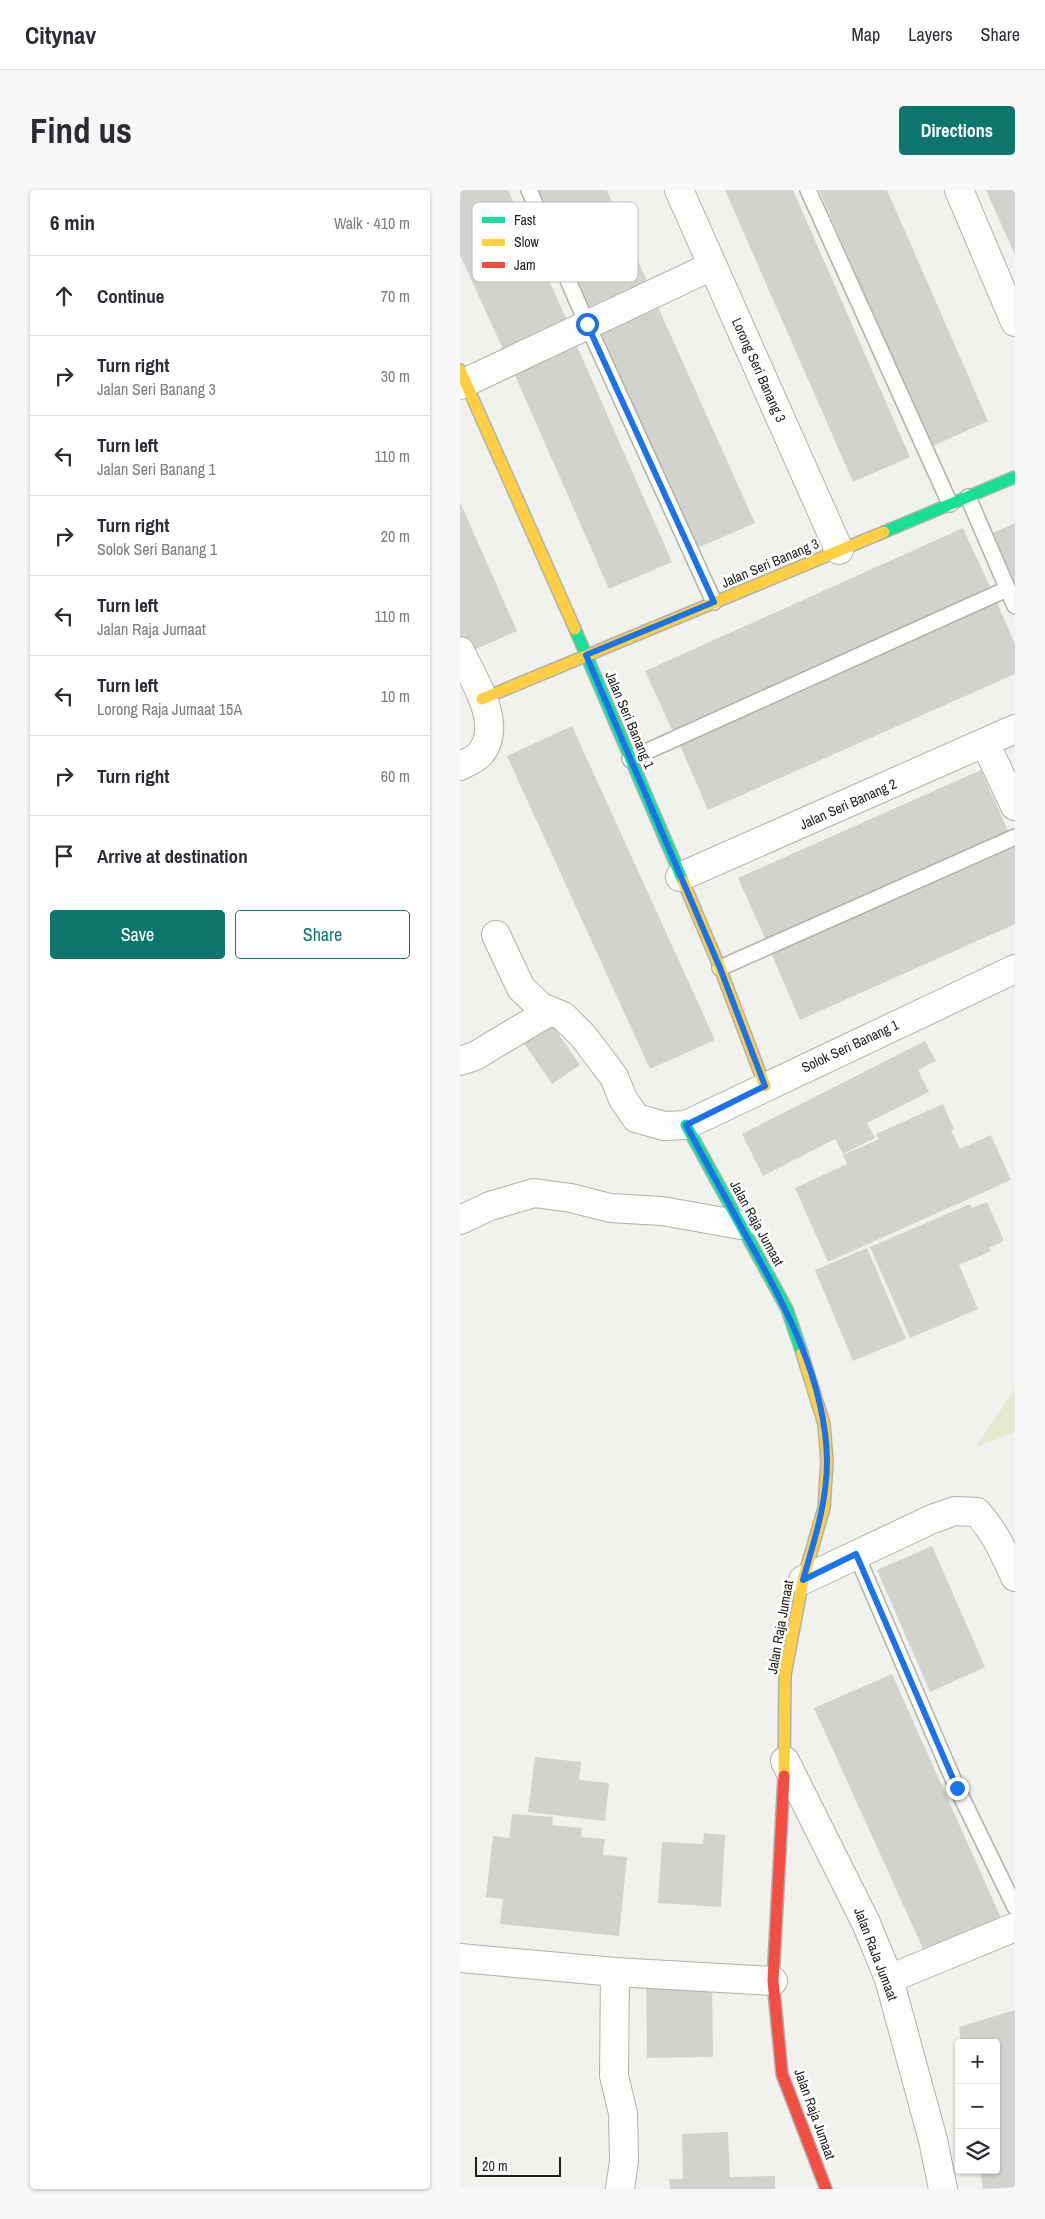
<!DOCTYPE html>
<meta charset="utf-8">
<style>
:root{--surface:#fff;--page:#f7f7f7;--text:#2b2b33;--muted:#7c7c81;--line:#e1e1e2;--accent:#0f766e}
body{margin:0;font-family:"Archivo Narrow",sans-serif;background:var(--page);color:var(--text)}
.controls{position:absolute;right:15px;bottom:15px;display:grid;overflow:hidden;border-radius:5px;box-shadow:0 1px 4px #0004}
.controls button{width:45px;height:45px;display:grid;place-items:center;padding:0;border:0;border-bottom:1px solid var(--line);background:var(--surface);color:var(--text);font:25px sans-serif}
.scale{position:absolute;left:15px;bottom:12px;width:86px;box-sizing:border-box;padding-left:5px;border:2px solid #1f201c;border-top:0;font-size:14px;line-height:18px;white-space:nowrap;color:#1f201c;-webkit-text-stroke:4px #fff;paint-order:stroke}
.stop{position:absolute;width:15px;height:15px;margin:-11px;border:4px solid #1a73e8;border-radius:50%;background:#fff}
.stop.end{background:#1a73e8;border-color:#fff;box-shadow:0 1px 5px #0008}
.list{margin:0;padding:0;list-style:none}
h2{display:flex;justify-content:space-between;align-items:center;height:65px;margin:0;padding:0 20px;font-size:21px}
h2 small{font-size:16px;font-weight:400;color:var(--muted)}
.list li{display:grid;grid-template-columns:32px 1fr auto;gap:15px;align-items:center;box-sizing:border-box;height:80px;padding:0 20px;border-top:1px solid var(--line)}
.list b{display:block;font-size:19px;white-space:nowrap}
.list p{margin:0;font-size:16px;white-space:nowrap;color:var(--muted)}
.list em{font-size:16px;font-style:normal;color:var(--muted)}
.actions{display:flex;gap:10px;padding:15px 20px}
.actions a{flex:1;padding:11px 0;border:1px solid var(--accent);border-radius:5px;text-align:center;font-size:18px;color:var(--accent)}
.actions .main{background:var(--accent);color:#fff}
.icon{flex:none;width:28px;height:28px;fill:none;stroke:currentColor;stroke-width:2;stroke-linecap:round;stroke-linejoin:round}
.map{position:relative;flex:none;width:555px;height:1999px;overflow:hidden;border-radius:5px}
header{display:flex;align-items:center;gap:30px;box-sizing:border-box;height:70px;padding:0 25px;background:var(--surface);border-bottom:1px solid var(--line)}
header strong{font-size:24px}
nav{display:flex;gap:28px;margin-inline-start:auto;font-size:18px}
.intro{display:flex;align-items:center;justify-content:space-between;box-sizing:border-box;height:120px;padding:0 30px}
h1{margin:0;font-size:35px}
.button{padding:12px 22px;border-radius:5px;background:var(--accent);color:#fff;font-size:18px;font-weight:700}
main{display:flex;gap:30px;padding:0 30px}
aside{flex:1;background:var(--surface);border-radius:5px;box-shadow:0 1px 4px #0004}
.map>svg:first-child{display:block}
.green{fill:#e3eacf}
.building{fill:#d2d3cf}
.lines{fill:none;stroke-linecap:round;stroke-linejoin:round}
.lane-casing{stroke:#b0b1ad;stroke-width:18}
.street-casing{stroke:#b0b1ad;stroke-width:30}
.fast-casing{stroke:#b0b1ad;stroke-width:14}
.slow-casing{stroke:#b0b1ad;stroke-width:14}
.jam-casing{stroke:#b0b1ad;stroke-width:14}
.lane{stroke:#fdfdfc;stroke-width:15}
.street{stroke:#fdfdfc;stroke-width:28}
.fast{stroke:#16e098;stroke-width:11}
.slow{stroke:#ffcf43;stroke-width:11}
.jam{stroke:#f24e42;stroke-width:11}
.route{stroke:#1a73e8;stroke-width:6}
.labels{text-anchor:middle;stroke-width:5;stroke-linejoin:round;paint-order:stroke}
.street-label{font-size:14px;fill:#1f201c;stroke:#fff}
.key{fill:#fff;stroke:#bcbcbb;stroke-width:1}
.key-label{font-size:14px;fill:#1f201c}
</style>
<header>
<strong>Citynav</strong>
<nav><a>Map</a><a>Layers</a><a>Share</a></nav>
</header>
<div class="intro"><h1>Find us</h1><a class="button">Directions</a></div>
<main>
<aside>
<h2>6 min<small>Walk · 410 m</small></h2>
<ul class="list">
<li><svg class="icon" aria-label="ahead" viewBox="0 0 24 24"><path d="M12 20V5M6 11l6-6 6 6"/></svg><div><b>Continue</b></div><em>70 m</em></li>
<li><svg class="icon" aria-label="right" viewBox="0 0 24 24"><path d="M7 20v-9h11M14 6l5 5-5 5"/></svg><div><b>Turn right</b><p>Jalan Seri Banang 3</p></div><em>30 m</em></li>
<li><svg class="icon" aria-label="left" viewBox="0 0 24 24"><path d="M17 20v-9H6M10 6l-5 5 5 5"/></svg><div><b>Turn left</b><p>Jalan Seri Banang 1</p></div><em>110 m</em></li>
<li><svg class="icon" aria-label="right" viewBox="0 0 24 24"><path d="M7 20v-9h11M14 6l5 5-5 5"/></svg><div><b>Turn right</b><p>Solok Seri Banang 1</p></div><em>20 m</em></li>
<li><svg class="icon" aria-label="left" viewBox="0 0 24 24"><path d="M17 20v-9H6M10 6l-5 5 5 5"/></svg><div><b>Turn left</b><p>Jalan Raja Jumaat</p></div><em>110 m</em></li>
<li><svg class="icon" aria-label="left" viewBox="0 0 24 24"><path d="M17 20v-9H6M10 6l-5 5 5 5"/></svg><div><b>Turn left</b><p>Lorong Raja Jumaat 15A</p></div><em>10 m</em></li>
<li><svg class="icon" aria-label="right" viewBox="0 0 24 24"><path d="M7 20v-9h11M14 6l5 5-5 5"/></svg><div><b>Turn right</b></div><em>60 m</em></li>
<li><svg class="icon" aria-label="arrive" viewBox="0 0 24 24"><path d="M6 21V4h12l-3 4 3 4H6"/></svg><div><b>Arrive at destination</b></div></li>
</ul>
<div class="actions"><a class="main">Save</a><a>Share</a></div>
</aside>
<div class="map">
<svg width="555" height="1999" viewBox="0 0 555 1999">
<rect width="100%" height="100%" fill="#f1f2ed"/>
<!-- green -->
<path class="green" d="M555 1199V1242L515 1258Z"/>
<!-- building -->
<path class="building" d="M0 0H48L107 130 43 159 0 65Z
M73 0H147L187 91 125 119Z
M265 0H333L450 267 393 292Z
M359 0H427L528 231 471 257Z
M526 0H555V65L537 25Z
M198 117 295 333 233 360 136 144Z
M117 156 212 372 149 399 54 183Z
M0 312 57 441 5 464 0 453Z
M555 333V393L533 343Z
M503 338 532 401 214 544 185 481Z
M537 413 555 454V484L248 620 219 553Z
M112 536 255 850 190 879 47 566Z
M521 580 550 645 307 753 278 688Z
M555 653V734L340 830 311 763Z
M85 824 120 875 92 894 57 843Z
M465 851 476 871 458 880 469 902 407 933 415 948 383 964 375 949 303 986 282 944Z
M483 914 494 939 491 940 500 959 531 945 551 990 368 1072 335 998 387 974 383 965 419 949 416 944Z
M527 1012 544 1051 529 1058 531 1061 499 1075 518 1119 450 1148 410 1057 510 1014 512 1018Z
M407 1058 446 1149 393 1171 355 1080Z
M472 1356 525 1477 470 1502 417 1380Z
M432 1484 541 1728 465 1763 354 1518Z
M75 1567 121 1572 119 1590 149 1593 145 1631 68 1622Z
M52 1624 93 1627 92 1635 122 1638 121 1647 145 1649 143 1665 167 1667 159 1746 40 1734 43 1709 26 1707 33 1646 49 1648Z
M244 1643 265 1645 261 1717 198 1713 202 1652 243 1654Z
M252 1783 253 1867 187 1868 186 1784Z
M555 1820V1997L523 1999 520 1980H536V1853H501L499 1837Z
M268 1942 270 1987 315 1986V1999H210L209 1989H223L222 1944Z"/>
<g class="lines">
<defs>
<path id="lane" d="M69 0 127 134 254 412
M348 0 490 314
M508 307 555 416
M170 569 547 399
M260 778 555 647
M396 1364 497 1598 555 1717"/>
<path id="street" d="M219 0 379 360
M499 0 555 132
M0 195 252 76
M0 461C13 489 45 535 20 564 16 569 6 573 0 576
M525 553 555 616
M220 687 555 539
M36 745 61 798 81 817 103 826 124 847 154 887 163 909 176 928 204 936 226 935 555 779
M0 871 15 866 90 821
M0 1030 30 1016 74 1003 111 1008 150 1018 202 1021 281 1035
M343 1390 472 1329 495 1321 517 1322C535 1342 544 1363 555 1387
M325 1571 406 1733 429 1789 473 1950 483 1999
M0 1768 155 1782 313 1791
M155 1782 154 1886 163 1923 164 1971 160 1999
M429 1789 555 1737"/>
<path id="fast" d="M424 342 555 287
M115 439 223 691
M226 935 327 1119 342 1163"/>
<path id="slow" d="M0 180 115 439
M22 509 424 342
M223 691 260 778 305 896
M324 1586 325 1485 343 1390 364 1318 367 1271 364 1234 342 1163"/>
<path id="jam" d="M324 1586 313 1791 322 1884 366 1999"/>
</defs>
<!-- lane casing -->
<use href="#lane" class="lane-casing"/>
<!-- street casing -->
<use href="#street" class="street-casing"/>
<!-- fast casing -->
<use href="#fast" class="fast-casing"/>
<!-- slow casing -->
<use href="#slow" class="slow-casing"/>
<!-- jam casing -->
<use href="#jam" class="jam-casing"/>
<!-- lane -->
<use href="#lane" class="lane"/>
<!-- street -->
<use href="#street" class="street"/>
<!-- fast -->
<use href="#fast" class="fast"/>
<!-- slow -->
<use href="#slow" class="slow"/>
<!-- jam -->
<use href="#jam" class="jam"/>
</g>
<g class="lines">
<!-- route -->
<path class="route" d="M127 134 254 412 126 465 260 778 305 896 226 935C245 971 265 1006 284 1042 323 1112 366 1189 367 1271 367 1313 354 1351 343 1390L396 1364 497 1598"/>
</g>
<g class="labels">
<!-- street labels -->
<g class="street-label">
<text transform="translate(299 180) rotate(66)" y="5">Lorong Seri Banang 3</text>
<text transform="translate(310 373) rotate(-23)" y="5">Jalan Seri Banang 3</text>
<text transform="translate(170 530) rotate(67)" y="5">Jalan Seri Banang 1</text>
<text transform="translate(388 614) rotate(-24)" y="5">Jalan Seri Banang 2</text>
<text transform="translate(390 856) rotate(-25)" y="5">Solok Seri Banang 1</text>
<text transform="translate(297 1033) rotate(61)" y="5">Jalan Raja Jumaat</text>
<text transform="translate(320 1437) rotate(-80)" y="5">Jalan Raja Jumaat</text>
<text transform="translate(416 1764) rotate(69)" y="5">Jalan RaJa Jumaat</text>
<text transform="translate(355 1924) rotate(70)" y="5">Jalan Raja Jumaat</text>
</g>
</g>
<!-- legend -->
<rect x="12" y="12" width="166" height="80" rx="8" class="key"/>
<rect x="22" y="27" width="23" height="6" fill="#16e098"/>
<rect x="22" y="49" width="23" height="7" fill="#ffcf43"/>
<rect x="22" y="72" width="23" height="6" fill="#f24e42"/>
<g class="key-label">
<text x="54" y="35">Fast</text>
<text x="54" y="57">Slow</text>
<text x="54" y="80">Jam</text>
</g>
</svg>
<div class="controls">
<button>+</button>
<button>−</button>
<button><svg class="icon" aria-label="layers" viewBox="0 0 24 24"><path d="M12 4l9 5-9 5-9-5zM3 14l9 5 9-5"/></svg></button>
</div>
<div class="scale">20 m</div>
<div class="stop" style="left:127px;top:134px"></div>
<div class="stop end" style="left:497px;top:1598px"></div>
</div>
</main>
